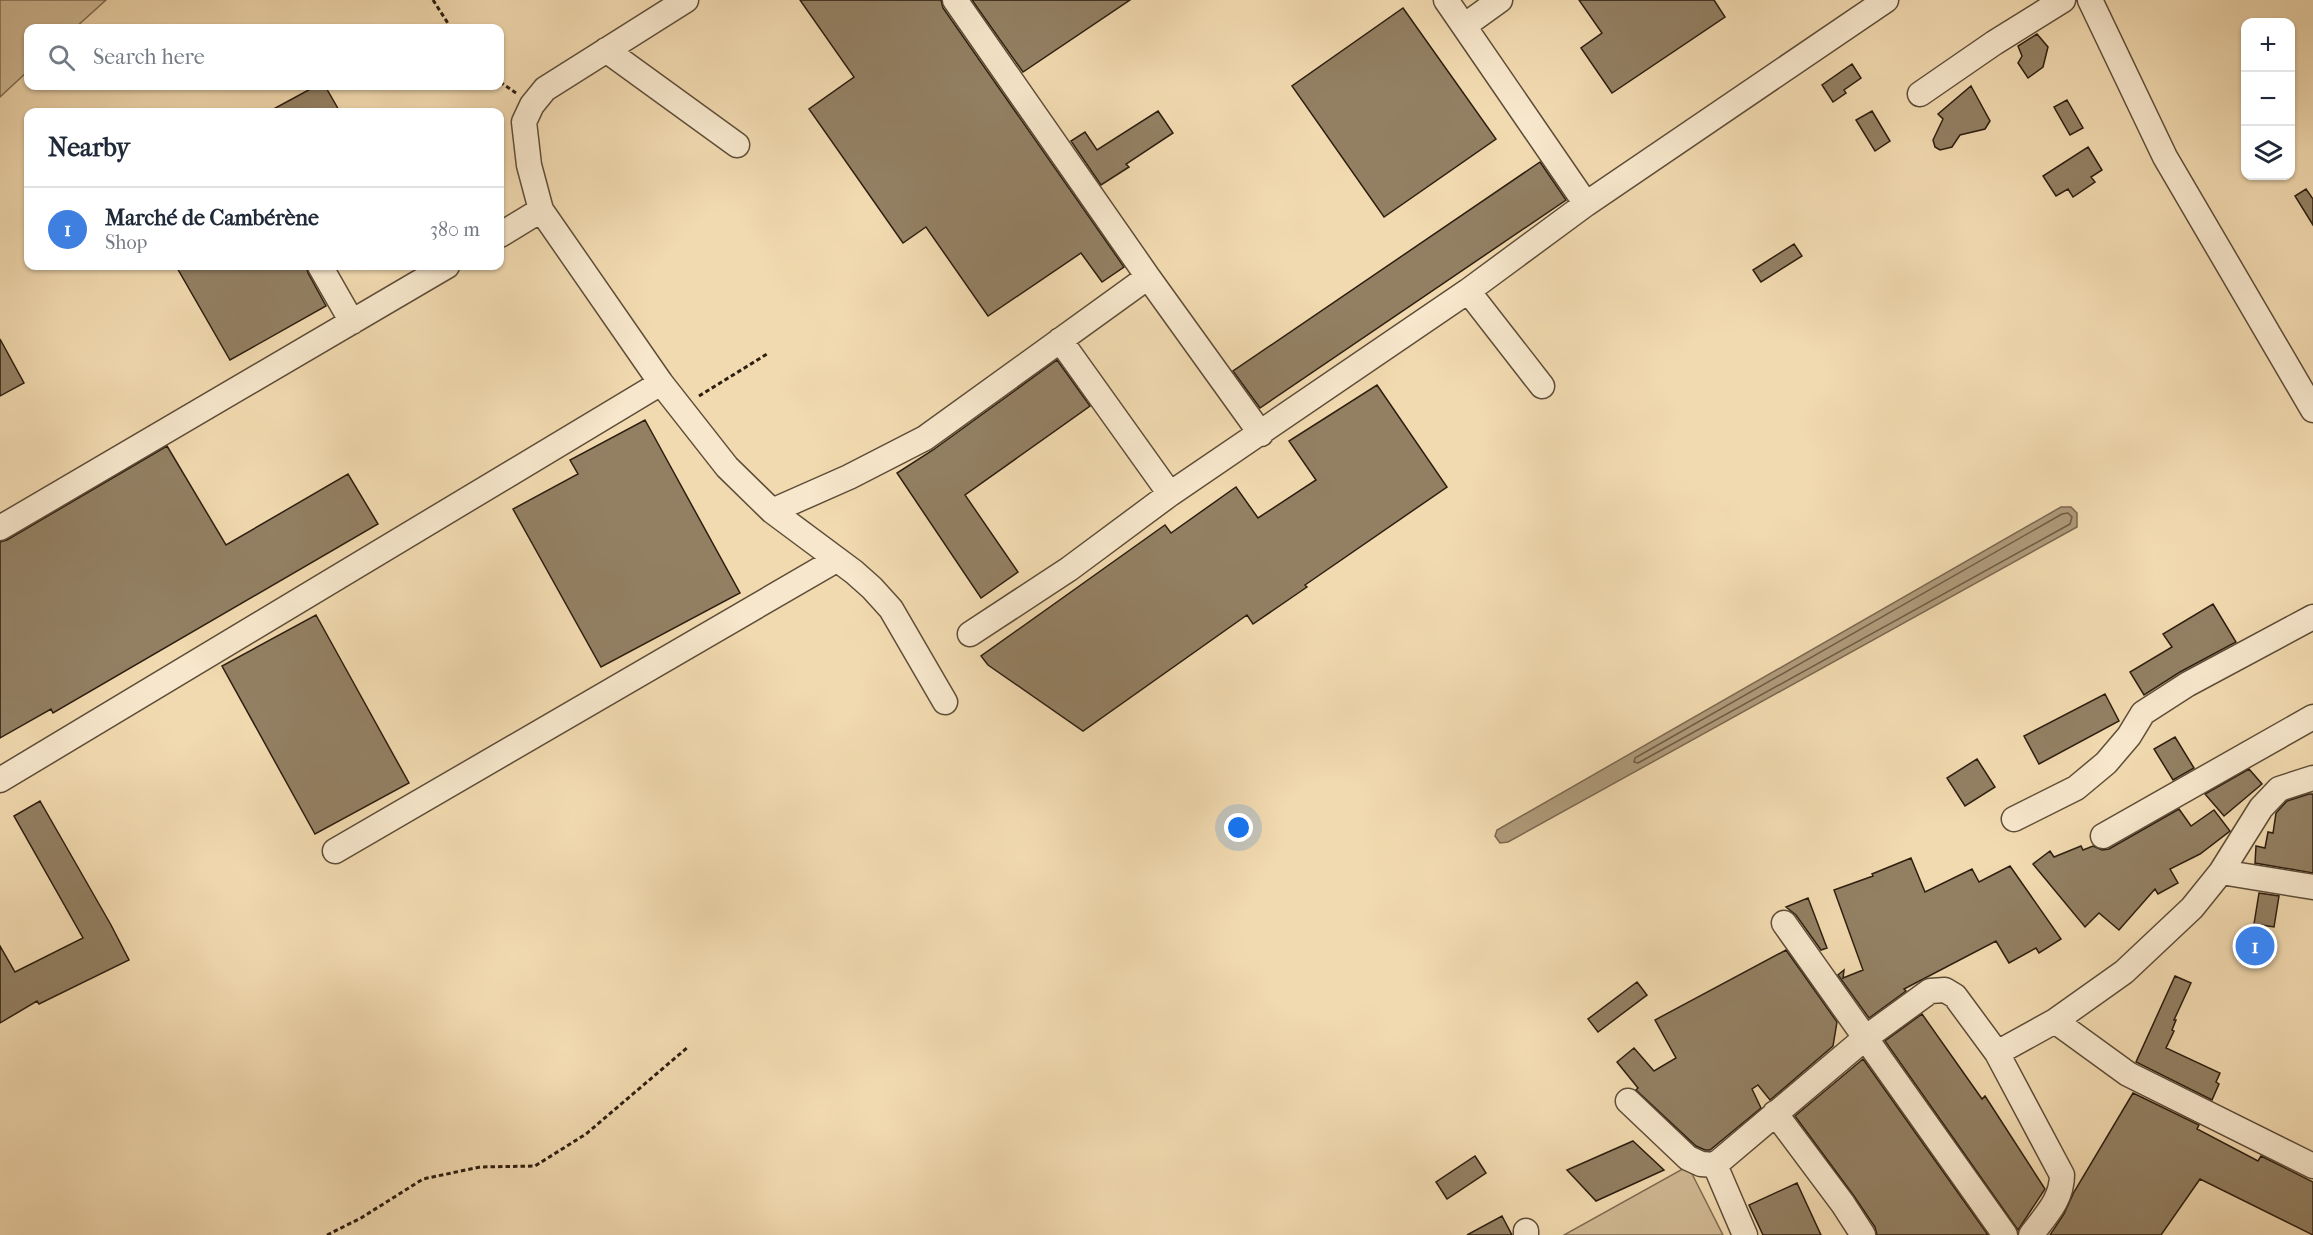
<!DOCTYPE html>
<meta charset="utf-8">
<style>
:root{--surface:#fff;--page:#f2f2f3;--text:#1f2937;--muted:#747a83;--line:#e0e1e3;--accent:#0b8043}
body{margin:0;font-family:"IM FELL French Canon",serif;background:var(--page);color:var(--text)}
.controls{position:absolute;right:18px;top:18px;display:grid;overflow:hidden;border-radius:12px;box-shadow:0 2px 4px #0004}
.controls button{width:54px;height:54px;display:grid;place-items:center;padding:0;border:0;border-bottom:2px solid var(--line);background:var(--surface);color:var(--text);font:30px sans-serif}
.you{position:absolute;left:1239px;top:828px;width:21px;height:21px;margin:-15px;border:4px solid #fff;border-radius:50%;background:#1a73e8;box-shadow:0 0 0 9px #1a73e833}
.badge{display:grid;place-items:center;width:39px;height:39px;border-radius:50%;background:var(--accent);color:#fff;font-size:20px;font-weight:700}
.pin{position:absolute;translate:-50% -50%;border:3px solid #fff;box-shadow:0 2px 6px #0006}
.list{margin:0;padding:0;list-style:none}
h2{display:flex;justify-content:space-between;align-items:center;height:78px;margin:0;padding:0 24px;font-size:26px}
h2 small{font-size:20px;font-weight:400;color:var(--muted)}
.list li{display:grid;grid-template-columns:39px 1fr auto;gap:18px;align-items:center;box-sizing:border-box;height:84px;padding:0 24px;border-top:2px solid var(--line)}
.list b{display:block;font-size:22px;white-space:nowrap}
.list p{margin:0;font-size:20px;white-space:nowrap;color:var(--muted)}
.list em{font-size:20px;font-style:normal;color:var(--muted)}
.icon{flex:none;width:33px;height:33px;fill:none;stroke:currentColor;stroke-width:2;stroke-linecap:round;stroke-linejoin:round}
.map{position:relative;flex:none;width:2313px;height:1235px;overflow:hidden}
.search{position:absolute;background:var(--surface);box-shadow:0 2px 4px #0004;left:24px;top:24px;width:480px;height:66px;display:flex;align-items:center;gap:15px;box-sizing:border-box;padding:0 21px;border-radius:12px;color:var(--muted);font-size:22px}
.panel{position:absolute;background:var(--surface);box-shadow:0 2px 4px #0004;left:24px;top:108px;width:480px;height:162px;border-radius:12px}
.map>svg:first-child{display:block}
.green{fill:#d1ba95;stroke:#7f6c52;stroke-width:1.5}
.water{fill:#af9a7a;stroke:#7b6850;stroke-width:1.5}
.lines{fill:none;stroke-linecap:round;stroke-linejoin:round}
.shore{stroke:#6e5c45;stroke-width:1.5}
.building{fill:#938063;stroke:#2d1e10;stroke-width:1.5}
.minor-casing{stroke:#5e4d38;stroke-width:27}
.path{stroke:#2d1e10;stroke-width:3;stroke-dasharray:4.5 3;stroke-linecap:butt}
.minor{stroke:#f7e7cc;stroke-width:24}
</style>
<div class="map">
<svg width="2313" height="1235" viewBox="0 0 2313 1235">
<rect width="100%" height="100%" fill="#f2dab0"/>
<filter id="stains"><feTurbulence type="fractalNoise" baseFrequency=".00333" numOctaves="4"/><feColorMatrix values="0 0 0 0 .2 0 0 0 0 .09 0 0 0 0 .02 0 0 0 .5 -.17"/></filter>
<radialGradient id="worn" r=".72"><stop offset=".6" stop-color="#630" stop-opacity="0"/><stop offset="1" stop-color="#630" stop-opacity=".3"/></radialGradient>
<!-- green -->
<path class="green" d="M0 0H106L75 28H28V71L0 97Z
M1688 1166 1723 1235H1564Z"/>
<!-- water -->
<path class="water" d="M2061 507H2071L2077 513V527L1508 842 1500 843 1495 836 1497 830Z"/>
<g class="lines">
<!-- shore -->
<path class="shore" d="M2068 513 2072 517 2070 524 1638 763 1634 762 1635 758 2062 514Z"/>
</g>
<!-- building -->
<path class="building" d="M800 0H941L943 8 1124 267 1102 282 1081 253 988 316 926 227 903 243 809 109 854 77Z
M972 0H1130L1023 72Z
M1579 0H1714L1725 17 1612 93 1581 48 1602 33Z
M1403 8 1496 139 1384 217 1292 86Z
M2037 34 2048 47 2043 67 2028 78 2018 63 2022 56 2018 46Z
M1852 64 1861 78 1844 90 1846 93 1833 102 1822 85Z
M316 86H325L340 112H268Z
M1971 86 1990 121 1985 129 1960 135 1952 147 1940 150 1935 147 1933 140 1943 119 1938 114Z
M2067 100 2083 128 2070 135 2054 107Z
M1158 111 1173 133 1126 164 1129 167 1101 185 1071 141 1085 132 1097 150Z
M1872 111 1890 141 1875 151 1856 120Z
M2088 147 2102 170 2091 177 2095 182 2073 197 2068 189 2056 196 2043 176Z
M1540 162 1566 200 1260 408 1233 371Z
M2306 189 2313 199V225L2295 196Z
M1794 244 1802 256 1761 282 1753 270Z
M176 266H306L308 273 326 306 230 360Z
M0 339 24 383 0 396Z
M1057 360 1090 406 965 495 1018 572 981 598 897 473 933 450Z
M1377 385 1447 487 1305 585 1307 587 1253 624 1247 615 1083 731 988 665 981 656 1165 525 1171 533 1236 487 1258 518 1316 480 1289 441Z
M645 420 740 593 601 667 513 509 578 474 570 460Z
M167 446 226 545 348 474 378 524 53 713 51 709 0 738V542L7 540Z
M2213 604 2236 642 2180 672 2144 695 2130 672 2172 647 2163 634Z
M316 615 409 783 315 834 222 666Z
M2105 694 2119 721 2039 764 2024 736Z
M2175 737 2194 768 2173 780 2154 749Z
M1977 759 1995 787 1965 806 1947 778Z
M2249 769 2262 784 2224 816 2205 794Z
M2309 794H2313V873L2255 863 2256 846 2265 848 2268 832 2273 833 2276 813 2287 801Z
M40 801 111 925 129 960 39 1004 37 1001 0 1023V946L15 972 83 938 14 816Z
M2179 809 2191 826 2214 810 2230 831 2200 854 2170 869 2178 883 2158 894 2155 889 2119 930 2099 913 2085 927 2033 864 2050 851 2054 857 2081 846 2083 850 2093 846 2102 850 2109 849Z
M1911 858 1925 892 1972 869 1979 882 2010 866 2061 939 2039 953 2036 948 2009 963 1996 941 1904 989 1906 991 1869 1018 1838 975 1844 970 1843 978 1863 970 1834 890 1873 876 1872 874Z
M2259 893 2279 896 2274 927 2254 924Z
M1808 898 1827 948 1821 950 1796 915 1786 907Z
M1786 950 1837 1022 1833 1046 1770 1100 1758 1085 1752 1089 1761 1108 1710 1150H1705L1696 1146 1636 1090 1638 1088 1617 1062 1634 1048 1654 1071 1676 1058 1655 1020Z
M2175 976 2191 983 2174 1020H2176L2172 1030 2174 1031 2166 1048 2220 1073 2216 1082 2219 1084 2212 1100 2136 1062Z
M1637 982 1647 995 1598 1032 1588 1019Z
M1922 1014 1982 1099 1985 1096 2045 1189 2018 1230 1885 1041Z
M1863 1059 1988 1235H1877L1875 1227 1854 1196 1795 1116Z
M2133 1093 2199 1125 2197 1129 2258 1161 2261 1156 2313 1182V1235L2200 1179 2161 1235H2050L2064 1214 2074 1192Z
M1633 1141 1664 1170 1596 1201 1567 1170Z
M1475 1156 1486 1173 1447 1199 1436 1182Z
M1797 1183 1821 1235H1763L1749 1205Z
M1502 1216 1512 1235H1467Z"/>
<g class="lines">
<defs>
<path id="minor" d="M686 0 545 89 532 105 524 122 529 165 541 210 661 383 727 467 772 511 854 572 872 588 891 609 945 702
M955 0 1148 277 1261 434
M1446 0 1586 204
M2090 0 2165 157 2313 410
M1464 26 1500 0
M606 50 737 145
M1920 94 1994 43 2063 0
M500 235 541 210
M320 266 352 322
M1468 291 1542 386
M1060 340 1170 494
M772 511 849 477 925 438 1148 277
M0 528 447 266
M970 634 1069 569 1170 494 1468 291 1586 204 1886 0
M0 780 661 383
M2014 819 2076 788 2106 763 2129 736 2143 713 2188 684 2313 617
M2103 836 2313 717
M335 851 836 560
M2221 872 2313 887
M1784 923 2005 1235
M2055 1021 2128 1074 2313 1166
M1997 1053 2055 1021 2124 972 2192 908 2221 872 2261 808 2279 789 2313 778
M1628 1101 1688 1158 1701 1164 1715 1165 1864 1039 1930 991 1945 990 1955 996 1997 1053 2062 1175C2062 1200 2045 1216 2031 1235
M1775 1113 1843 1204 1863 1235
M1715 1165 1745 1235
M1526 1231V1235"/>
</defs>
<!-- minor casing -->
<use href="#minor" class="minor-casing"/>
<!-- path -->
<path class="path" d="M433 0 451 28
M500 82 516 93
M699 396 767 354
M327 1235 361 1218 423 1179 480 1167 535 1166 586 1134 688 1047"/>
<!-- minor -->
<use href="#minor" class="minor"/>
</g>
<rect width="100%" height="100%" filter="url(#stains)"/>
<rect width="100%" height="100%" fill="url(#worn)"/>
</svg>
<div class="controls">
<button>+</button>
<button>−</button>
<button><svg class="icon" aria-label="layers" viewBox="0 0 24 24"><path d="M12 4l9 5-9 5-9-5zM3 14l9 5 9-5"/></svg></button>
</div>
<div class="you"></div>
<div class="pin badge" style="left:2255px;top:946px;background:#3f7fe0">1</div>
<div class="search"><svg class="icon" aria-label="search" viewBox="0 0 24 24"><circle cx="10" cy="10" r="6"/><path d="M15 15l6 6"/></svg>Search here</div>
<section class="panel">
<h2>Nearby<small></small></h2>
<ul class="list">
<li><span class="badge" style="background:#3f7fe0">1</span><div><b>Marché de Cambérène</b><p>Shop</p></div><em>380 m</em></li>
</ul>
</section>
</div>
